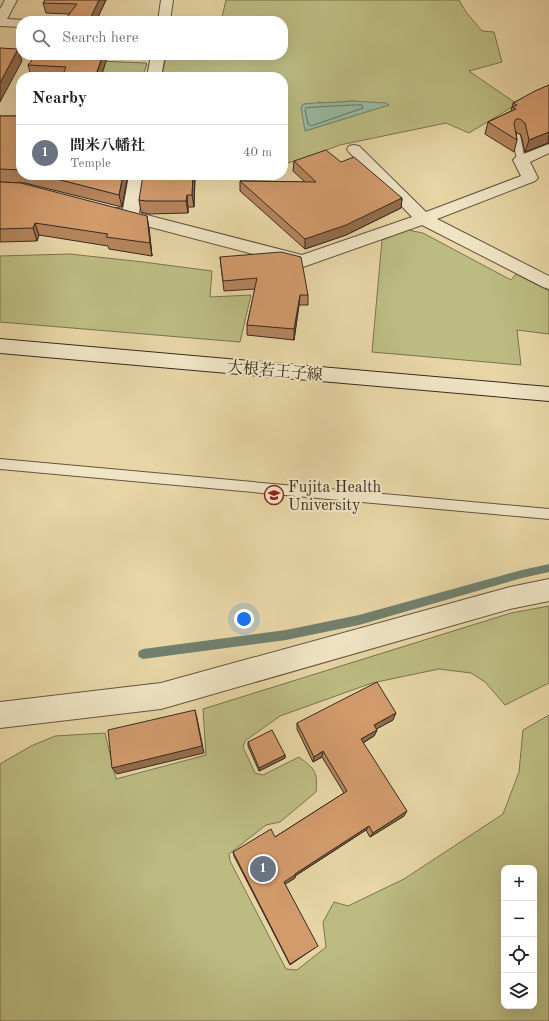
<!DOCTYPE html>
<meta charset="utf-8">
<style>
:root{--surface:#fff;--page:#f6f6f6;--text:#202124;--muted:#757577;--line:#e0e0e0;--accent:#0f766e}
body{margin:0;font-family:"Old Standard TT","Noto Serif JP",serif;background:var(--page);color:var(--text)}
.controls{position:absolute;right:12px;bottom:12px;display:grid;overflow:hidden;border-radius:8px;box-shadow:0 4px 16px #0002}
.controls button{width:36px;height:36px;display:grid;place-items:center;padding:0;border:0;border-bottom:1px solid var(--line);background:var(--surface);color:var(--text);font:20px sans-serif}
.you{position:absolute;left:244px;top:619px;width:14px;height:14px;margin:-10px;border:3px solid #fff;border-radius:50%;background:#1a73e8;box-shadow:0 0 0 6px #1a73e833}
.badge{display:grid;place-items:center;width:26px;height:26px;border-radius:50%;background:var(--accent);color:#fff;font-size:13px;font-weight:700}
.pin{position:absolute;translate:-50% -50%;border:2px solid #fff;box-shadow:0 1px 4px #0006}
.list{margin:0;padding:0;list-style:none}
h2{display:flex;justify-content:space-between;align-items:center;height:52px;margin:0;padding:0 16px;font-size:17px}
h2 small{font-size:13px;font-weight:400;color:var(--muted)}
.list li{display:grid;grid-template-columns:26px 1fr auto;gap:12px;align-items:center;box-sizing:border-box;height:56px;padding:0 16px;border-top:1px solid var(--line)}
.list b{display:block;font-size:15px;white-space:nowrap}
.list p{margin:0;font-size:13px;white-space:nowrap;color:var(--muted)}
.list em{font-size:13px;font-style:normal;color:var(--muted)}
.icon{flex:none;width:22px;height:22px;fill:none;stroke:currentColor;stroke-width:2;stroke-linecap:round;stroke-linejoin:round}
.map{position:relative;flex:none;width:549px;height:1021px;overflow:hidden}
.search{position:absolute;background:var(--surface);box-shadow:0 4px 16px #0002;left:16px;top:16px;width:272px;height:44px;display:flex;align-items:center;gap:10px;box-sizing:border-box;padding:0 14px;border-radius:16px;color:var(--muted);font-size:15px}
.panel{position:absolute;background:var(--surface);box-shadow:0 4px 16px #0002;left:16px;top:72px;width:272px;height:108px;border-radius:16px}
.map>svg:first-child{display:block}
.green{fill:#bcbc82;stroke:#7a7352;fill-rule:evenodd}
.water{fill:#98b9a1;stroke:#71806e}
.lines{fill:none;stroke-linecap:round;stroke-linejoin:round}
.shore{stroke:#687261;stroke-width:1}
.stream{fill:#71806e;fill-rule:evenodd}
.lane-casing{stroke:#635542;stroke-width:2}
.street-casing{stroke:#635542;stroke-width:2}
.secondary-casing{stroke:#372a21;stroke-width:2}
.lane{fill:#efe4c4;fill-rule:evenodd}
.street{fill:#efe4c4;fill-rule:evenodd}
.secondary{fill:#efe4c4;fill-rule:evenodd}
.wall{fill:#b5855d;stroke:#372a21}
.shaded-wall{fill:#936c4c;stroke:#372a21}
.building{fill:#d29b6c;stroke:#372a21}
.labels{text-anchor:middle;stroke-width:4;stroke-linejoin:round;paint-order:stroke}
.street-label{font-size:16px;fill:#372a21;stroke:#efe4c4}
.poi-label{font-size:16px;fill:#372a21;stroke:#efe4c4;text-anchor:start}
</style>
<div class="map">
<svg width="549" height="1021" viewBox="0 0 549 1021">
<rect width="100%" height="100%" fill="#e7d5a5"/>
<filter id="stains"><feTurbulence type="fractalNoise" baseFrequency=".005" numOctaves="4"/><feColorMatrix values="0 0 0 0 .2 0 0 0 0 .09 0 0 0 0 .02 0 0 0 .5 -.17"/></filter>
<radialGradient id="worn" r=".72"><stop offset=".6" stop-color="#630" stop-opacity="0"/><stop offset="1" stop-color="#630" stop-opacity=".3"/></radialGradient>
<!-- green -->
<path class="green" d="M226 0H459L466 12 482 31 494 32 502 62 469 71 517 104 469 133 446 123 340 145 300 160 283 164V77H162L166 55H283V21H221ZM352 101 388 105 305 131 318 102 327 103Z
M75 60 146 63 147 64 143 75 126 77 99 75Z
M408 230 423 233 511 280 516 274 549 291V334L517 330 521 365 372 352 382 240Z
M70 254 143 262 212 271 210 297 251 295 240 342 0 322V256Z
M549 606V683L505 705 485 682 471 673 439 669 372 683 280 716 245 741 243 747 255 773 263 775 299 757C315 769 318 772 316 792L280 822 266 825 229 854 230 861 286 969 297 970 326 947 323 922 334 902 348 906 404 879 503 814 519 772 523 730 549 715V1021H0V764L31 746 55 736 105 733 116 779 206 755 203 709 511 613ZM504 868H534V1006H504Z"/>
<!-- water -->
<path class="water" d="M352 101 386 103 389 105 305 131 301 108 303 104C320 102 336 103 352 101Z"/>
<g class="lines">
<!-- shore -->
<path class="shore" d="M352 105H362L363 108 311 126 308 124 305 110 306 108Z"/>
<!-- stream -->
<path class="stream" d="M549 564V572L522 578 359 625 286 640 143 659 139 657 138 654 139 651 143 649 286 630 359 615 522 570Z"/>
<defs>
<path id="lane" d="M513 133H516L520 135 525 160 524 162H518L517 160 512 135Z
M0 459 549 509V519L0 469Z"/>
<path id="street" d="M5 0H17L7 19 25 20 21 21V27L0 26V9Z
M161 0H173L170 21H158Z
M151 55H165L161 77H147Z
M549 144V153L530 162 538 178 535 181 437 219 549 276V289L543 287 422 225 303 267 112 217 110 213 112 209 118 208 123 209 129 175H145L139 213 302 255 412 217 349 152 347 149 349 146 354 145 359 146 426 212 521 176 513 160 516 157Z
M549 579V601L510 609 161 709 0 728V702L161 683 510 587Z"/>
<path id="secondary" d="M0 339 549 387V401L0 353Z"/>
</defs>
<!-- lane casing -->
<use href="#lane" class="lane-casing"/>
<!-- street casing -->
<use href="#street" class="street-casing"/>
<!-- secondary casing -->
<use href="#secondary" class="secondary-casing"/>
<!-- lane -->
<use href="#lane" class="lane"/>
<!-- street -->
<use href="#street" class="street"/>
<!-- secondary -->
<use href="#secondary" class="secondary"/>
</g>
<!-- wall -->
<path class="wall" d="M45 0H106L96 21 69 14 46 13 43 3Z
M108 55 62 77 31 76 28 65Z
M549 85V143H548L525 152 521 135 516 132 517 140 514 152 485 134 488 122 511 111 513 103Z
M0 116H21V175H128L122 207 25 183 0 182Z
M294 161 341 162 402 198 401 208 346 235 305 249 240 191V181L305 182 293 171Z
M195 175 194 207H188V213L148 214 141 212 139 200Z
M0 182 149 228 152 256 109 249 108 246 39 235 37 241 0 242Z
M220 257 308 295V305H299L294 340 247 335V325L255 289 224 291Z
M393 720 376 729 377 730 374 736 363 743 404 816 370 837 366 830 295 876V878L285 884 316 947 290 965 234 856 233 852 275 837 344 793 322 757 313 762 297 729V723Z
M248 742 285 755V758L259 771 248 746Z"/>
<!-- shaded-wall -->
<path class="shaded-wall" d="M99 0H106L96 21H89Z
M18 49 22 61 0 102V83Z
M103 55H108L101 77H95Z
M549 132 548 143 525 152 529 140Z
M123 175H128L122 207 119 195Z
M193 175H195L194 207 192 195Z
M187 195 188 207V213L186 201Z
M402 198 401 208 346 235 305 249V239Z
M147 216 149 228 152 256 150 243Z
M35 223 39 235 37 241 33 228Z
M300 295 299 305 294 340V329Z
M195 710 197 718 204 753 117 774 112 768Z
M396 713 393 720 371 732 374 725Z
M377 730 374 736 359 745 361 739Z
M323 751 322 757 313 762 314 757Z
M285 755V758L259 771V768Z
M407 811 404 816 370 837 373 833Z
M369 826 366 830 295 876V878L284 885V882L295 874Z"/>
<!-- building -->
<path class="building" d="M45 0H99L89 21H64L77 4 43 3Z
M0 48 18 49 0 83Z
M36 55H103L95 77H62L66 67 28 65Z
M549 85V132L529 140 525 123 520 119H516L514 123 517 140 488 122 516 109 512 107 517 105 513 103 535 91Z
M0 116H21V170L0 169Z
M326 150 341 162 354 157 402 198 346 225 305 239 240 181 316 182 294 161Z
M41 175H123L119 195Z
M143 175H193L192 195H187L186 201H146L139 200Z
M0 182 21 183 147 216 150 243 106 237 108 234 35 223 33 228 0 229Z
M281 252 301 257 308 295H300L294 329 247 325 257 278 223 281 220 257Z
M377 682 396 713 374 725 377 730 361 739 407 811 373 833 369 826 295 874V875L284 882 318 946 290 964 233 852 271 829 275 837 347 791 323 751 314 757 297 723Z
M195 710 202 746 112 768 108 730Z
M272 730 285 755 259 768 248 742Z"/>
<!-- icons -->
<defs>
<symbol id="university-ring" viewBox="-11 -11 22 22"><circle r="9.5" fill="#efe4c4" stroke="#8f2418" stroke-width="1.5"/><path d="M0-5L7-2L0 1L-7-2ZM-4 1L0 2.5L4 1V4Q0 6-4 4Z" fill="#8f2418"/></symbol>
</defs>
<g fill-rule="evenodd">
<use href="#university-ring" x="263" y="484" width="22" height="22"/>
</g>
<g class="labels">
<!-- street labels -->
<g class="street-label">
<text transform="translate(275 370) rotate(5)" y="6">大根若王子線</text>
</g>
<!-- poi labels -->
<g class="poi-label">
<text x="288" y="492">Fujita Health<tspan x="288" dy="18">University</tspan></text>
</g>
</g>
<rect width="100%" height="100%" filter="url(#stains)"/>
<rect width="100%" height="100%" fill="url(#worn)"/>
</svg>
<div class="controls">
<button>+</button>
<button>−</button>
<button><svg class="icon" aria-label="locate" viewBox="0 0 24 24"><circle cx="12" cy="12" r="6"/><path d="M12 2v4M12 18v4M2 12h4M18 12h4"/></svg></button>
<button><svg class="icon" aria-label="layers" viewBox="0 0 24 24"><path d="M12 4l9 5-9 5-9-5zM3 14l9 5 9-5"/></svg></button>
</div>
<div class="you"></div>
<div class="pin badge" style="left:263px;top:869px;background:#6b7280">1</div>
<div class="search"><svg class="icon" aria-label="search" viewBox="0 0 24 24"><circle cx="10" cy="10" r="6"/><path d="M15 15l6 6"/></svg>Search here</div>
<section class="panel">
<h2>Nearby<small></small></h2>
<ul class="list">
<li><span class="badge" style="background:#6b7280">1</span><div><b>間米八幡社</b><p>Temple</p></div><em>40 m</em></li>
</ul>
</section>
</div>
